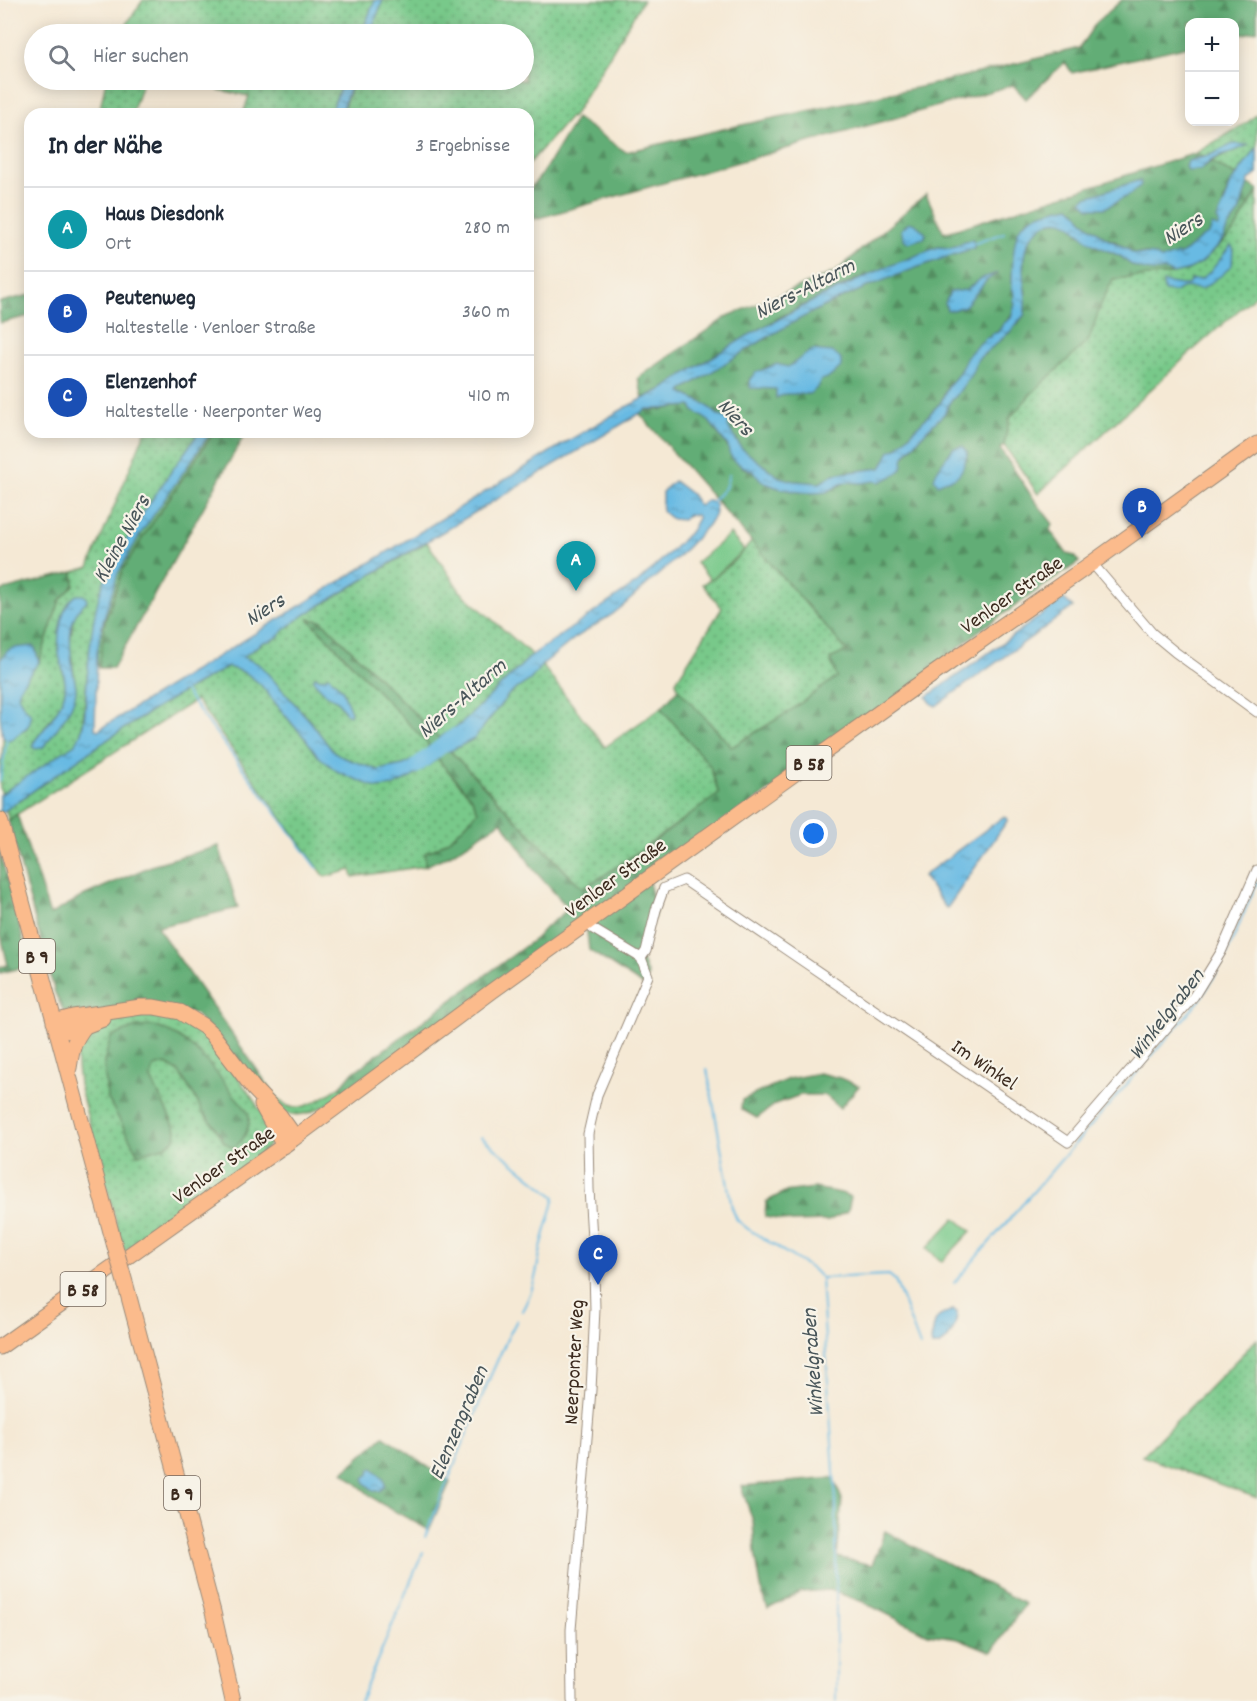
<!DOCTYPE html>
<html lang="de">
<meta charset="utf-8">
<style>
:root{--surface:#fff;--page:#f2f2f3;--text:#1f2937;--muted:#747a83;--line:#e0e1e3;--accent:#c8321e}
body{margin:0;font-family:Dekko,sans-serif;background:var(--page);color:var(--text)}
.controls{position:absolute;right:18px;top:18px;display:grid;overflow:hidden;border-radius:12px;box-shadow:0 3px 15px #0003}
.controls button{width:54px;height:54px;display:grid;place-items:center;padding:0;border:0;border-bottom:2px solid var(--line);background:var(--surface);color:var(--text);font:30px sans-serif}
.you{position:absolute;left:814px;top:834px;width:21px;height:21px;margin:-15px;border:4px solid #fff;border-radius:50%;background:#1a73e8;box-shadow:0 0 0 9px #1a73e833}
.badge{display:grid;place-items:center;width:39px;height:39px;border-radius:50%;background:var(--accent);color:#fff;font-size:20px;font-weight:700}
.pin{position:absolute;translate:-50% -50px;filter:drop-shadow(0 2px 3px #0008)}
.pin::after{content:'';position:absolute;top:32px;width:21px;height:18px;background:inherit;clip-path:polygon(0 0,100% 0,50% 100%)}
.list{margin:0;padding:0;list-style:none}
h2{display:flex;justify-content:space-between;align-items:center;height:78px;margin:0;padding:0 24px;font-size:26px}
h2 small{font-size:20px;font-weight:400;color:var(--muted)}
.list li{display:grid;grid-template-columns:39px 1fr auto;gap:18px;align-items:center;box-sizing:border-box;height:84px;padding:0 24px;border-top:2px solid var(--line)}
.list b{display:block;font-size:22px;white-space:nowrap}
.list p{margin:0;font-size:20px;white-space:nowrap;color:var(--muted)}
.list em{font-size:20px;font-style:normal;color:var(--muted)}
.icon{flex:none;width:33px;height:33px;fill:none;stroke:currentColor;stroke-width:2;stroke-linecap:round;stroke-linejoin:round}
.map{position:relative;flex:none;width:1257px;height:1701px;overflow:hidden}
.search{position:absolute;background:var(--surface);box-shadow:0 3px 15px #0003;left:24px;top:24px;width:510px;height:66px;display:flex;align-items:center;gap:15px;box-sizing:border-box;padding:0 21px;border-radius:33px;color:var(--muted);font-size:22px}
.panel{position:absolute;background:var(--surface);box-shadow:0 3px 15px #0003;left:24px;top:108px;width:510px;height:330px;border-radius:18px}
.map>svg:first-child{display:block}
.grass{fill:url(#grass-dots);stroke:#5a7a54;stroke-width:1.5;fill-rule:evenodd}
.forest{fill:url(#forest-firs);stroke:#4e6c4a;stroke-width:1.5}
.garden{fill:#78c98a;stroke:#5a7a54;stroke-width:1.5}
.water{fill:url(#water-ripples);stroke:#517280;stroke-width:1.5}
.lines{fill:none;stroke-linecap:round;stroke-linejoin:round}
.stream{stroke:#67bae3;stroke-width:2}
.river{stroke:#67bae3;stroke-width:15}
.street-casing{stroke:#988a7a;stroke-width:11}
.primary-casing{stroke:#988a7a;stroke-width:17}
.street{stroke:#fff;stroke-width:9}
.primary{stroke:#fbbb8c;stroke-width:15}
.primary-bridge-casing{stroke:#988a7a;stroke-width:17;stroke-linecap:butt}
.primary-bridge{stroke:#fbbb8c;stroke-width:15}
.labels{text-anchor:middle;stroke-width:4.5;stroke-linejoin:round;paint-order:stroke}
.shield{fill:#f7f3e8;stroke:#73665b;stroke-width:1.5}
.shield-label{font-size:20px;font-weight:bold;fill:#3b2a1e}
.street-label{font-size:21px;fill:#3b2a1e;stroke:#f7f3e8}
.water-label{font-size:22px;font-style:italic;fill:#485559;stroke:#f7f3e8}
</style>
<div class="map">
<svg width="1257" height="1701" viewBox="0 0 1257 1701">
<defs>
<pattern id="grass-dots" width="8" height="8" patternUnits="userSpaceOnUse" patternTransform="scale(1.5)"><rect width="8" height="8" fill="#78c98a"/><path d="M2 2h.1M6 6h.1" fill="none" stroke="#64a370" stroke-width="1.8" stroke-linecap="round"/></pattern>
<pattern id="forest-firs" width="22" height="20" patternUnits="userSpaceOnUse" patternTransform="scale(1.5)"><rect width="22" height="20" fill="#62ad76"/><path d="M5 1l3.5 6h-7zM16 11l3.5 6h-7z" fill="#528d60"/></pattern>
<pattern id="water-ripples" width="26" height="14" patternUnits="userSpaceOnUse" patternTransform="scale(1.5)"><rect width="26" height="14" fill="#67bae3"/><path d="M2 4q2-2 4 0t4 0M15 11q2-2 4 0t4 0" fill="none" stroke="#5697b7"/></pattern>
</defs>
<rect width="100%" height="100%" fill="#f7f3e8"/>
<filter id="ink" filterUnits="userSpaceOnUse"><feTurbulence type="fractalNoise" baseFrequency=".0167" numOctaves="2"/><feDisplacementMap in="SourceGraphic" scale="12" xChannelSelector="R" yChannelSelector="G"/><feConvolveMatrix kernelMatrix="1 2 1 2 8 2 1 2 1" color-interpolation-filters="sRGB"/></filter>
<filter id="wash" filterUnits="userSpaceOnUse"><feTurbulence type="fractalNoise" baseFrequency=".008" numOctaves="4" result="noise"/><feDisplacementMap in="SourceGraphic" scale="24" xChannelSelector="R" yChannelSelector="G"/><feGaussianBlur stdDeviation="1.35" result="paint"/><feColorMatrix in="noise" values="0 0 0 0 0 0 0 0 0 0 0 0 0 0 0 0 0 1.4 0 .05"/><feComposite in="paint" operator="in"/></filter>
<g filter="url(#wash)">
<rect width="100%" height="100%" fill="#f5e9d5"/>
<!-- grass -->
<path class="grass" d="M143 0H375L361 34H120Z
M383 0H643L572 118 570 117 528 165V114H341L354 80H524V34H370Z
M106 80H143L132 114H99Z
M222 80H343L330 114H243L249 96 219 90Z
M1257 114V147L1236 176 1211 162 1247 145 1204 158 1196 153 1248 122Z
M1257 192V294L1190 353 1038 494 1004 445 1009 419 1030 395 1101 304 1113 279 1173 274 1186 271 1201 263 1235 230Z
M145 432H199L135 525 112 564 102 587 90 646 83 721 80 738 75 744 2 794 0 788V760H2L3 738H7L26 730 31 714 23 705 18 696 20 687 39 662 60 600 74 585 73 572 89 567ZM82 595 81 606 74 615 70 644 76 690 71 707 42 748 34 742 61 705 66 687 59 651Z
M211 432H214L143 537 123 569 105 621 100 665 97 666V653L103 621 118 573 140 535Z
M752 541 847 651 837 677 787 713 732 747 678 689 676 681 722 608 702 584C721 575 739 557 752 541Z
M427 542 460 591 532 655 461 724 439 738 322 621 309 619 429 745 428 748 472 798 478 811C461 829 449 844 425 853V866L353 877 351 870 325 877 196 700 8 820 6 810C78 759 150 708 228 667L246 673 260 684 294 726 305 738 318 756 377 788 424 768 436 760 430 753 403 765 378 770 343 758 331 749 311 722 259 664 243 657 264 642 270 641 278 637 286 628 306 614ZM316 677 320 679 334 680 337 686 342 689 345 713 338 701 328 696 313 680Z
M542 665 605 747 661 708 710 766 719 794 602 877 582 888 450 751 474 739 509 694 530 680Z
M137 1013C147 1014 159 1013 169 1015 178 1017 195 1028 202 1033 214 1041 272 1122 272 1136 273 1144 264 1150 259 1155L124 1252 79 1085C78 1071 73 1051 81 1038 89 1025 122 1017 137 1013ZM104 1062 211 1065 224 1142 214 1125 203 1113 194 1095 178 1071 166 1064 154 1067 150 1077 176 1130 138 1154 107 1097Z
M265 1081C271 1089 278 1102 288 1106 302 1113 329 1094 341 1086L345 1094C328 1103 301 1124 282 1110 273 1104 266 1093 259 1085Z
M1257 1339V1498L1142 1456Z"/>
<!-- forest -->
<path class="forest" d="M1122 0H1257V31L1235 36 1234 22H1190L1189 46 1072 73 1065 62 1026 99 1013 85 528 221V191L542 174 576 118 626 152 723 129 929 85 1079 48 1096 23Z
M1196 153 1204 158 1188 162 1200 170 1211 162 1236 176C1224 190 1222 210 1218 227L1178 257H1169L1161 259 1145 253H1132L1127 248 1113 240 1107 239 1083 221 1079 214 1070 206C1058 208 1032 215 1023 224 1016 231 1015 250 1014 260 1013 269 1011 279 1012 288 1014 296 1017 302 1014 310 1010 320 1003 323 998 332L992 334C985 345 973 353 964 364 959 372 957 379 948 384L941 402 897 448 890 452 881 468 834 474 820 483 794 481 779 477 741 448 736 438 719 416 705 404 682 393V390C715 370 747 349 779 330 839 295 908 269 974 248L973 240 950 248 938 247 853 281 782 316 709 359 665 388 643 398 638 378 728 316 835 272 926 194 944 233Z
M1248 183 1257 189V192L1235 230 1215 249 1223 239 1228 227 1239 213Z
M1060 220 1068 223 1093 244 1122 257C1131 268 1152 273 1165 269L1173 274 1113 279 1101 304 1089 340 1030 395 1009 419 1004 445 1000 449 1033 498 1053 524 1050 530 1067 554 1075 556 1079 562 976 633 898 699 345 1094 341 1086 351 1074 536 938 547 926 569 909 534 870 502 821 450 855 425 866V853C449 844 461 829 478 811L472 798 427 747 429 745 309 619 322 621 439 738 438 744 443 751H450L569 875 583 888C630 861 674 826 719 794L710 766 661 708 678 689 732 747 787 713 837 677 830 659 847 651 639 413C647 409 651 410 659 410 670 408 680 406 691 406L694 411 709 421 742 467 793 491 810 493 828 491 847 482 860 483 874 480 904 457 927 430 944 414 950 402 956 396 971 375 978 359 1010 332 1019 322 1025 314 1024 302 1026 293 1023 281 1024 252 1033 235 1040 227 1048 222Z
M30 295V316L0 323V302Z
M214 432H246L113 668H99L105 621 123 569 143 537Z
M73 572 74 585 60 600 39 662 35 648 0 660V591Z
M17 814 50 915 85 895 158 863 219 846 238 908 157 927 265 1081 259 1085 194 1013H67L63 1010 55 993 8 820Z
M0 852 30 966 0 973V967L8 965 0 932Z
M648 879 656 910 641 958 648 976 644 986 589 950 586 923Z
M153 1026C190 1036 211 1065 233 1094 238 1100 248 1109 249 1116 250 1129 243 1142 233 1148L224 1142 214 1125 203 1113 194 1095 178 1071 166 1064 154 1067 150 1077 176 1130 175 1139 164 1147 138 1154 107 1097 104 1062 111 1037 136 1027Z
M819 1073 840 1078 859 1086 840 1108 825 1095H800L776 1104 757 1118 741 1109 742 1100 788 1079Z
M814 1188 841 1193 851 1197 848 1211 828 1221 792 1222 765 1217 766 1202 784 1192Z
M384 1436 450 1482 429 1530 378 1502 343 1472Z
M833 1478 842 1499 837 1557 872 1565 885 1531 1025 1604 992 1652 958 1638 927 1634 863 1602 830 1590 801 1592 768 1609 762 1593 755 1552 753 1521 741 1486Z"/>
<!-- garden -->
<path class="garden" d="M730 534 744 550 711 580 696 563Z
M955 1218 971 1231 942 1262 927 1248Z"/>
<!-- water -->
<path class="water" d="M375 0H383L370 34H361Z
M343 80H353L340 114H330Z
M1233 144 1249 145 1212 160 1200 170 1187 171 1185 166 1188 161 1208 156Z
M1257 147V174L1249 180 1239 213 1228 227 1223 239 1215 249 1201 263 1186 271 1173 274 1165 270C1151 274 1131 268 1122 257 1111 251 1098 248 1088 241 1081 236 1075 226 1067 223 1061 219 1051 220 1045 224 1021 239 1021 266 1025 291 1027 297 1024 306 1025 314L1010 332 978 359 971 375 956 396 950 402 944 414 927 430 904 456 902 469 893 476 880 482C873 480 869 482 862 483 857 483 852 482 847 482 840 483 833 490 826 492 809 495 776 490 762 481 758 478 757 473 752 471 741 466 728 460 728 446L709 421 694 411 691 406C676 406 662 410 647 409L306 614 286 628 278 637 270 641 263 642 243 657 259 664 311 722 331 749 342 757 378 770 403 765 429 753 436 760 412 777 394 786 377 788 338 772 318 756 305 738 294 726 260 684 246 673 228 667C148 709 74 762 0 814V795L75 744C88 729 85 689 88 669 90 641 93 613 102 587 107 571 116 557 125 542 147 504 174 468 199 432H211L140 535 118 573 103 621 97 653 95 729 98 730 563 444 628 406 665 388 683 375 747 336 815 300 884 268 938 247 950 248 973 239 974 248C909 269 839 295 780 330 747 349 715 370 682 390V393L705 404 719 416 726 418 729 421 728 427 741 448 779 477 794 481 820 483 834 474 881 468 890 451 897 448 941 402 949 384 951 383C958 376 961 369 965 361 968 352 980 344 986 338L990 337 992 334 998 332 1003 324 1011 318 1015 304 1013 301 1015 295 1012 288C1012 273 1012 235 1022 225 1034 213 1055 209 1070 206L1079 214 1083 221 1107 239 1127 248 1132 253 1154 255 1161 259C1167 258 1173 255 1178 254L1179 256C1187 250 1196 241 1204 236 1205 235 1207 236 1208 234 1211 232 1211 228 1212 225L1218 227 1219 223 1217 219C1219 213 1223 207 1225 201 1228 192 1227 185 1235 178Z
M1140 180 1141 185 1131 194 1105 208H1089L1082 201 1086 197Z
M909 222C916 223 921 228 926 234L924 238 908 243 904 239 901 230Z
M1231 245 1233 248 1232 265 1223 274 1202 289C1192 289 1184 284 1176 292L1164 291 1163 282 1181 285H1188L1191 280 1201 279 1211 271Z
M998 273 987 280 965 306 953 310H947L945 303 950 292 966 290 982 278Z
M812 350 832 352 841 359V367L830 377 821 380 816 389 809 394H785L776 398V389L750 388V379L755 373 777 364 788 367Z
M963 446 968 453C964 463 963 475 952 479 947 480 943 481 938 484L934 479C935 469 947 458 953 448Z
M674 481 691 494 699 506 707 500 715 504 716 513 708 525 679 556 624 605 613 614 575 638 542 665 530 680 509 694 474 739 450 751H443L438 744 439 738 461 724 532 655 638 582 667 555 691 531 698 518 696 515H688L683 520 672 519 662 511V492Z
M77 595H83L86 597 87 601C65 618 70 647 73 671 74 677 76 684 76 690 74 710 57 727 47 743L42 748 35 749 33 747 34 742C46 726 60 711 65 691 67 680 61 666 59 654 57 638 60 604 77 595Z
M1064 599 1073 607 936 706 932 704 927 697Z
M33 646 35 648 39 662 20 687 18 696 23 705 31 714C31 731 21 729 12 740L3 738 0 715V660L7 651 13 648Z
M316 676 320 679 329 676 342 689 351 712 350 715 345 713 338 701 328 696 313 680Z
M1003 817 1007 818V821L948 907 946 908 923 876Z
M953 1310 957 1312C957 1326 947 1348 932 1346 930 1339 932 1338 933 1331 936 1315 938 1317 953 1310Z
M373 1468 384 1480 385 1486 380 1491H374L365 1483 364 1478 369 1474 370 1469Z"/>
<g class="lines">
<!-- stream -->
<path class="stream" d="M973 244 1004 233
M712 502 725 488 729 475
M183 689 318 869
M0 781 7 738
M707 1069 732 1208 737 1220 748 1229 812 1269 821 1278 836 1503V1701
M481 1137 555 1197C551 1214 545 1231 541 1248 536 1274 535 1287 522 1311
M821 1278 889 1275 895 1280 920 1346
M954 1283 1200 1000 1225 958 1257 882
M425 1537 490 1377 507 1339 517 1320
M360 1701 423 1552"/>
<!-- river -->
<path class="river" d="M416 766 456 735"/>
</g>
</g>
<g filter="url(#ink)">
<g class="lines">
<defs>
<path id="street" d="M1092 563 1152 633 1175 652 1257 712
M641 958 646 951 656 910 664 888 684 880 1068 1142 1194 996 1221 952 1257 870
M572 1701 571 1630 591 1390 595 1309 594 1271 589 1189 588 1134 597 1095 648 976 641 958 593 929 586 923"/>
<path id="primary" d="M0 820 114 1243
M54 1022 73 1017 141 1007H154L180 1012 203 1026 212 1034 254 1089 280 1116 295 1137
M57 1033 85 1026 103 1019
M69 1068C72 1049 73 1041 85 1026
M262 1105 284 1146
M126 1286 213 1612 233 1701
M0 1347 293 1139 492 991 912 689 1092 563 1257 444"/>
</defs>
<!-- street casing -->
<use href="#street" class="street-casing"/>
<!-- primary casing -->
<use href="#primary" class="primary-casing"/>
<!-- street -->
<use href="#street" class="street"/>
<!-- primary -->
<use href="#primary" class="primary"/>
<defs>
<path id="primary-bridge" d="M114 1243 126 1286"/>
</defs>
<!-- primary-bridge casing -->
<use href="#primary-bridge" class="primary-bridge-casing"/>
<!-- primary-bridge -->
<use href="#primary-bridge" class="primary-bridge"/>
</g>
</g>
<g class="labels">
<!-- shield labels -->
<g class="shield">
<rect x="786.5" y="746" width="45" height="34" rx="4.5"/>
<rect x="19" y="939" width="36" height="34" rx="4.5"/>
<rect x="60.5" y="1272" width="45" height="34" rx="4.5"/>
<rect x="164" y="1476" width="36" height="34" rx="4.5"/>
</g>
<g class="shield-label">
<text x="809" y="770">B 58</text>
<text x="37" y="963">B 9</text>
<text x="83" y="1296">B 58</text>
<text x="182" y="1500">B 9</text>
</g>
<!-- street labels -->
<g class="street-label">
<text transform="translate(1011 594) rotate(-35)" y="7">Venloer Straße</text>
<text transform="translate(615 877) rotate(-36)" y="7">Venloer Straße</text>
<text transform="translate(985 1064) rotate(34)" y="7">Im Winkel</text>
<text transform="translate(223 1164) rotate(-35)" y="7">Venloer Straße</text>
<text transform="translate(573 1362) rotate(-87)" y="7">Neerponter Weg</text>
</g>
<!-- water labels -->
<g class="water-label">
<text transform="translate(1182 227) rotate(-32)" y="8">Niers</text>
<text transform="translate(804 287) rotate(-27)" y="8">Niers-Altarm</text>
<text transform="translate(737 416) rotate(48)" y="8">Niers</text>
<text transform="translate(120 538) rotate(-61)" y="8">Kleine Niers</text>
<text transform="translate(264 608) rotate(-32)" y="8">Niers</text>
<text transform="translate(461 697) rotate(-41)" y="8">Niers-Altarm</text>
<text transform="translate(1165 1013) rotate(-52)" y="8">Winkelgraben</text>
<text transform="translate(811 1363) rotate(-94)" y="8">Winkelgraben</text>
<text transform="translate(457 1422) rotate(-67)" y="8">Elenzengraben</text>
</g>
</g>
</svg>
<div class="controls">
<button>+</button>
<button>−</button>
</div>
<div class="you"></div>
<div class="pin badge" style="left:576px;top:591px;background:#0f9aa8">A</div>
<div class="pin badge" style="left:1142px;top:538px;background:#1a4fb4">B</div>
<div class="pin badge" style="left:598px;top:1285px;background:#1a4fb4">C</div>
<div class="search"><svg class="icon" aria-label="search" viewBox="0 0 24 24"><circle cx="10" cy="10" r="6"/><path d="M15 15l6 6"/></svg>Hier suchen</div>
<section class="panel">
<h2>In der Nähe<small>3 Ergebnisse</small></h2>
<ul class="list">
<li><span class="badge" style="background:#0f9aa8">A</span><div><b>Haus Diesdonk</b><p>Ort</p></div><em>280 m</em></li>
<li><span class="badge" style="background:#1a4fb4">B</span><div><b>Peutenweg</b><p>Haltestelle · Venloer Straße</p></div><em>360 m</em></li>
<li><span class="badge" style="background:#1a4fb4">C</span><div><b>Elenzenhof</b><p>Haltestelle · Neerponter Weg</p></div><em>410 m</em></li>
</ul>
</section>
</div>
